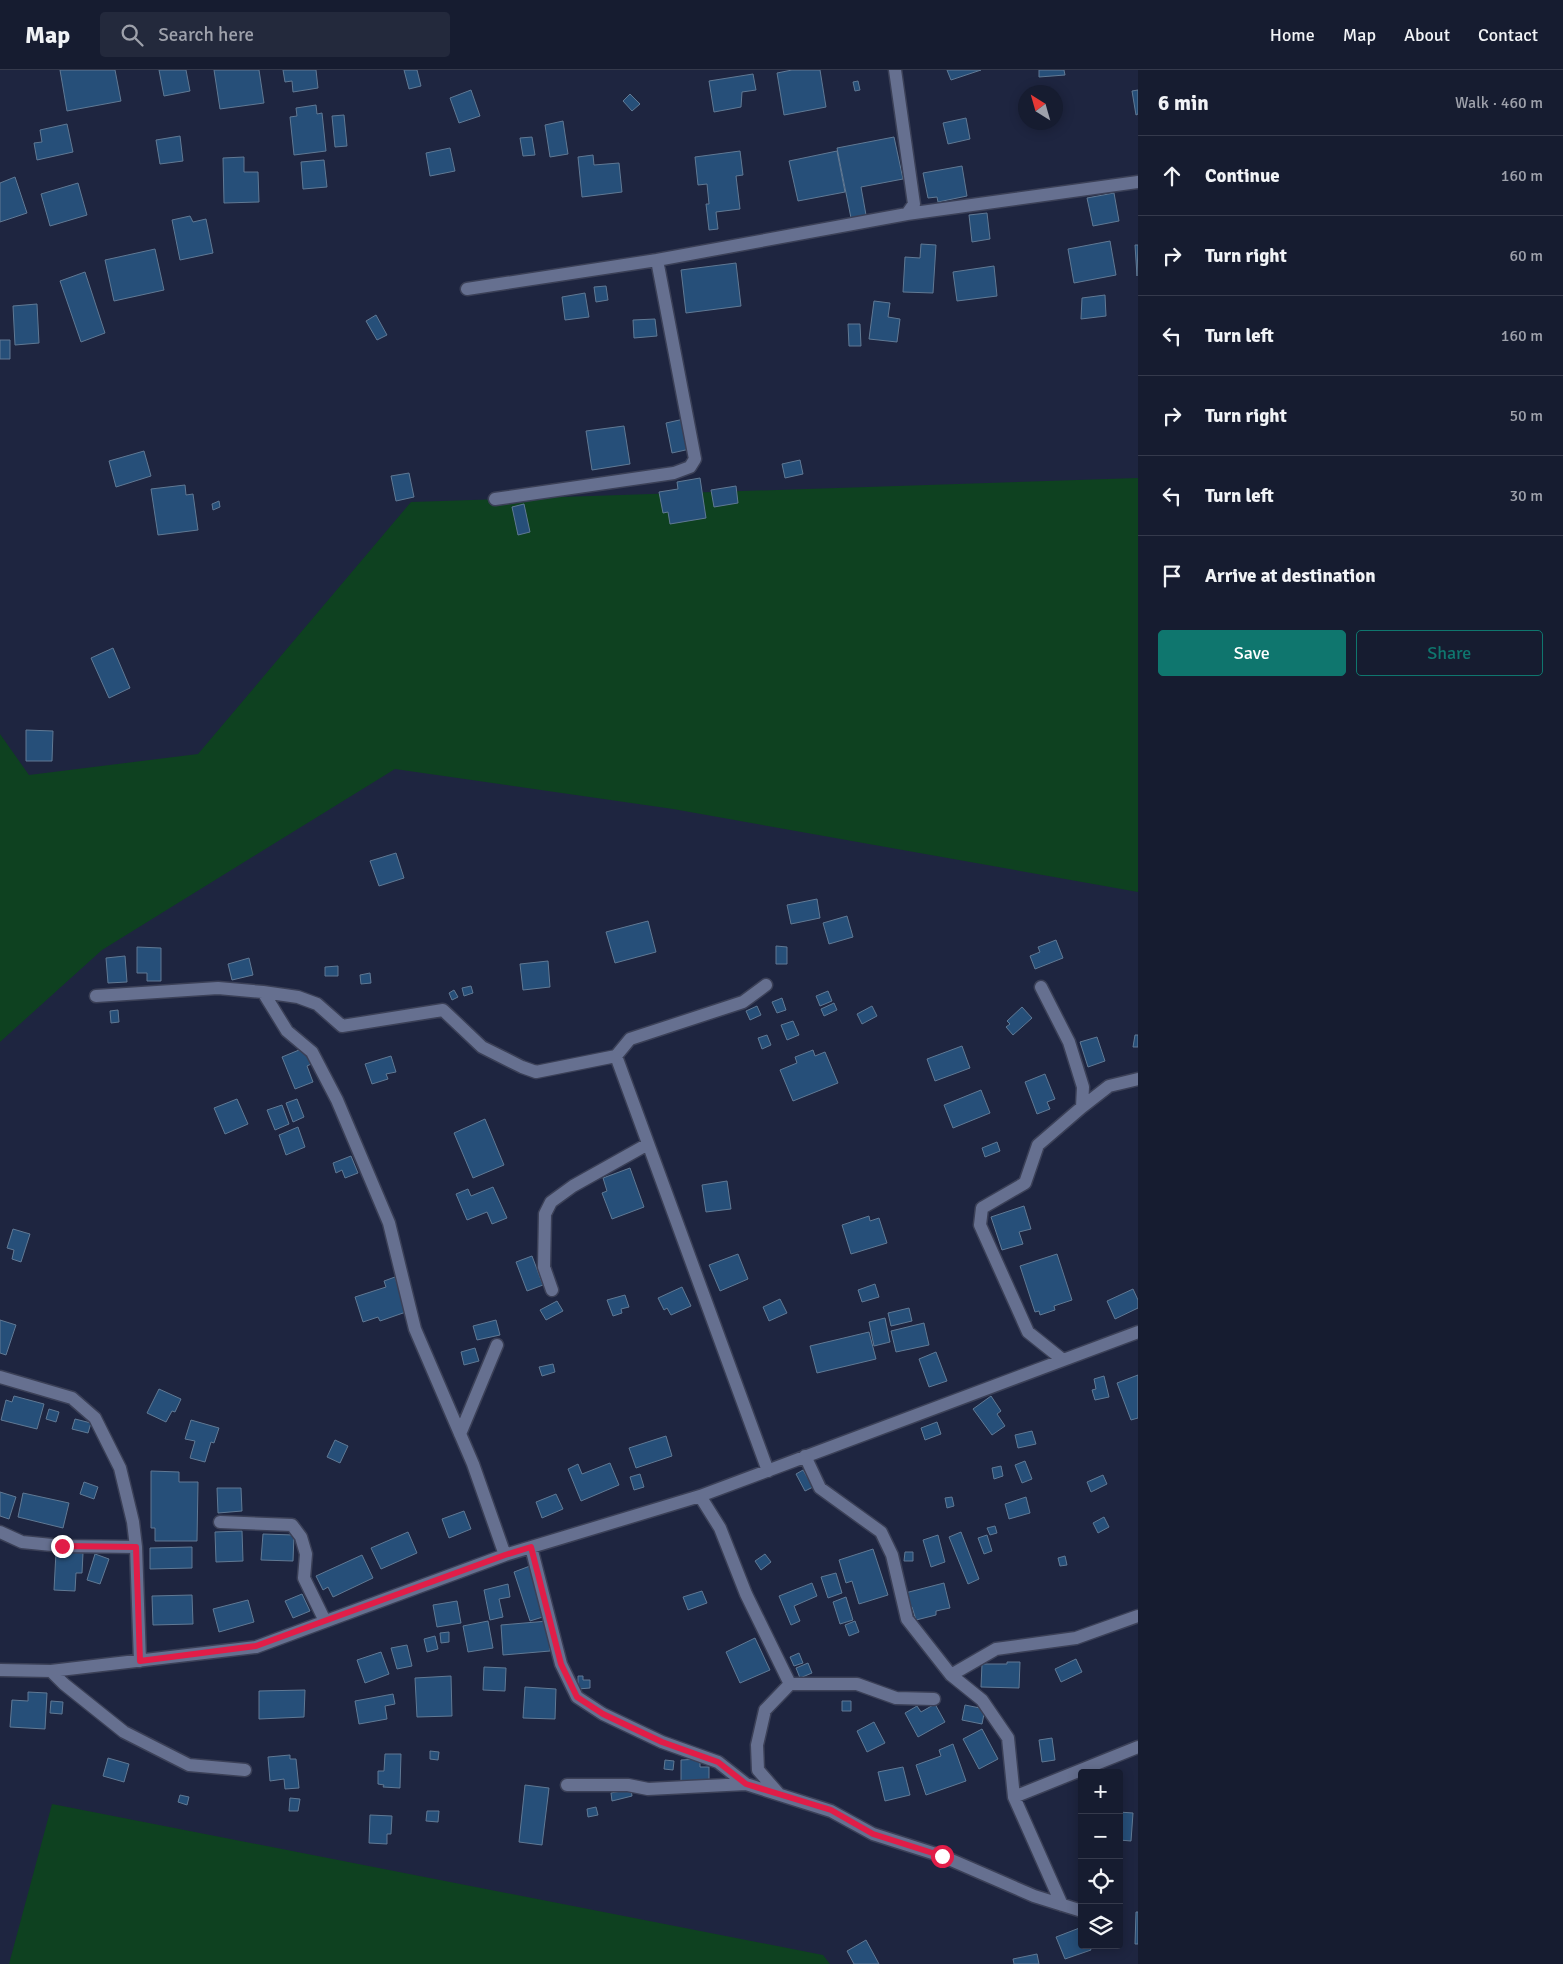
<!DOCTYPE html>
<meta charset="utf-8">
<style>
:root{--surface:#161c30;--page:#23293c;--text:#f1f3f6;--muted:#9ea1ab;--line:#353a4c;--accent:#0f766e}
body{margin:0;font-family:Signika,sans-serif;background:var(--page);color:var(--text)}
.controls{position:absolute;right:15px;bottom:15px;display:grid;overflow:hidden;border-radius:5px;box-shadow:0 2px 12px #0003}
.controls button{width:45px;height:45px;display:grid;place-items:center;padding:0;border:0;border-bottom:1px solid var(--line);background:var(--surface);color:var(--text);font:25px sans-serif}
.compass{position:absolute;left:1018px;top:15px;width:45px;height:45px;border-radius:50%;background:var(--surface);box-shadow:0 2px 12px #0003;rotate:323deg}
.stop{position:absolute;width:15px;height:15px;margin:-11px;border:4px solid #e11d48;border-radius:50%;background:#fff}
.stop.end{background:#e11d48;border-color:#fff;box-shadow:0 1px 5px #0008}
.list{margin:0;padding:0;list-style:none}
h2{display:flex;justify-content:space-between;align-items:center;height:65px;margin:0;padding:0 20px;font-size:21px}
h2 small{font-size:16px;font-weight:400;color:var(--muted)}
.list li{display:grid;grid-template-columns:32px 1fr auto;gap:15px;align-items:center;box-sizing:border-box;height:80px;padding:0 20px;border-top:1px solid var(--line)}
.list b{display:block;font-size:19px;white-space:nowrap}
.list em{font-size:16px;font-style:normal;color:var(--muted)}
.actions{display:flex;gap:10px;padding:15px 20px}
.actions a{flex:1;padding:11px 0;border:1px solid var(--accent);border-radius:5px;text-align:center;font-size:18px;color:var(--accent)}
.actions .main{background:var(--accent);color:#fff}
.icon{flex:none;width:28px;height:28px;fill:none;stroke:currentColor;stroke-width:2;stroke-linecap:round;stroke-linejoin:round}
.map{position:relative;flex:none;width:1138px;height:1894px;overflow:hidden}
header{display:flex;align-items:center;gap:30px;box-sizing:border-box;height:70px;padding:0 25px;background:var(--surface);border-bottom:1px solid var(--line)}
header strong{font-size:24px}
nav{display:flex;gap:28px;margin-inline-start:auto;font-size:18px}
.search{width:350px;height:45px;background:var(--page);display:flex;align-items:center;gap:12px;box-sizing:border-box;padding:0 18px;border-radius:5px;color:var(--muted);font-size:19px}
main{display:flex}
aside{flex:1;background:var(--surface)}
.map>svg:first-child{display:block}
.green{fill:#0e4120}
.building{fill:#264f79;stroke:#607994}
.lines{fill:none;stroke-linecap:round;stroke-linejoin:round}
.minor-casing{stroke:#3b4057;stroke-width:15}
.minor{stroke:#667090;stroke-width:12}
.route{stroke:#e11d48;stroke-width:6}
</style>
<header>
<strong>Map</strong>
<div class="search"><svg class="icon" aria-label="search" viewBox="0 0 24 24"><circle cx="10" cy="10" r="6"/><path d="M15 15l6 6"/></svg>Search here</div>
<nav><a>Home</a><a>Map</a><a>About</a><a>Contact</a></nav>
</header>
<main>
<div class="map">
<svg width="1138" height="1894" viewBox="0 0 1138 1894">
<rect width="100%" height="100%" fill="#1e2540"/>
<!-- green -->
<path class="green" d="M1138 408V822L673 739 395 699 102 880 0 972V664L29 705 198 684 411 432Z
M52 1734 823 1885 830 1894H9Z"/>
<!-- building -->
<path class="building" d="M60 0H115L121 31 67 41Z
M159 0H186L190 21 164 26Z
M214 0H259L264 33 220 39Z
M283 0H316L318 18 293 22 292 11 285 12Z
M404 0H417L421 16 409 19Z
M792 0H820L826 37 784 45 777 3Z
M947 0H981L951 10Z
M1039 0H1064L1065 5 1039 7Z
M753 4 756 20 742 22 741 37 714 42 709 11Z
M858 11 860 20 855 21 853 12Z
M471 20 480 46 459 53 450 28Z
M1138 20V44L1136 45 1132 21Z
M630 24 640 34 632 41 623 31Z
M316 35 317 44 322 43 326 81 294 85 290 47 297 46 296 38Z
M344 45 347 76 335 77 332 46Z
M966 48 970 69 948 74 943 53Z
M563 51 568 84 550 87 545 55Z
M67 54 73 82 37 90 34 73 42 72 40 60Z
M180 66 183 91 160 94 156 70Z
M532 67 535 85 523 86 520 68Z
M894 67 903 109 861 117 866 145 851 148 837 78Z
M450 78 455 101 430 106 426 83Z
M740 81 743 105 736 106 740 139 716 142 718 159 709 160 706 134H709L707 114 698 115 695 87Z
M837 81 845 122 798 131 789 91Z
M593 85 594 95 619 93 622 122 582 127 578 87Z
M244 87V102H258L259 132 224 133 223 88Z
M324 90 327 117 303 119 301 92Z
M962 96 967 126 938 132 937 127 928 128 923 103Z
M15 107 27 143 0 152V113Z
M78 113 87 145 50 156 41 124Z
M1114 123 1119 151 1093 156 1087 128Z
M987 143 990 169 972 172 969 145Z
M190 146 193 152 206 149 213 183 180 190 172 150Z
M1110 171 1116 205 1074 213 1068 179Z
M921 174 936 175 933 223 903 222 905 187 920 188Z
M1135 175H1138L1137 206Z
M155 179 164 220 114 231 105 190Z
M736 193 741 236 686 243 681 200Z
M994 196 997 226 957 231 953 202Z
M85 202 105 263 81 272 60 211Z
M606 216 608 230 596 232 594 217Z
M585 223 589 247 565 250 562 227Z
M1105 225 1106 246 1081 249 1082 228Z
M874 231 890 233 888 247 900 249 897 272 869 269Z
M37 234 39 273 15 275 13 236Z
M376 245 387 265 377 270 366 251Z
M655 249 657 266 634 268 633 250Z
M848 254H860L861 276H849Z
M0 270H10V289H0Z
M684 349 690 379 672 383 666 353Z
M624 356 630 394 592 400 586 361Z
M144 381 151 406 116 417 109 391Z
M800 390 803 404 785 408 782 394Z
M409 403 414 427 396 431 391 406Z
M700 408 706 448 670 454 668 442 663 443 659 422 678 419 677 412Z
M185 415 186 425 193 424 198 460 158 465 151 419Z
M736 416 738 433 714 437 711 420Z
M219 431 220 437 213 440 212 434Z
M524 434 530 462 518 465 512 437Z
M113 578 130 618 109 628 91 588Z
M26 660 53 661 52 691H26Z
M396 783 404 808 379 816 370 791Z
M817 829 820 848 791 854 787 835Z
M847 846 853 867 829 874 823 853Z
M648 851 656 882 615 893 606 862Z
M1056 870 1063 888 1035 899 1030 886 1040 882 1038 877Z
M776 876 787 877V894H776Z
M137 877 161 878V911H147V903H137Z
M125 886 127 912 108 913 106 888Z
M249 888 253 905 232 910 228 894Z
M548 891 550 917 523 920 520 894Z
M338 896V906H325V897Z
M370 903 371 913 361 914 360 905Z
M471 916 473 923 464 926 462 918Z
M454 920 458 927 452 930 449 923Z
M828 921 832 931 820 936 816 926Z
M782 928 786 940 777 943 772 932Z
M834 933 837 940 824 946 821 939Z
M757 936 761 945 750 950 746 941Z
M872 936 877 946 862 954 857 944Z
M1022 937 1032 948 1013 965 1006 957 1010 954 1007 951Z
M118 940 119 952 111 953 110 941Z
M793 951 799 965 787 970 781 955Z
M767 965 771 975 762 979 758 968Z
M1135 965H1138V977H1133Z
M1097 967 1105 991 1088 997 1080 972Z
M962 976 970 998 935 1011 927 989Z
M304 978 311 994 307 996 313 1012 295 1019 282 987Z
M813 980 815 986 825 982 838 1013 793 1031 780 1000 797 993 795 987Z
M391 986 396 1002 386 1004 388 1009 372 1014 365 994Z
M1045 1004 1055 1029 1047 1032 1050 1039 1037 1044 1025 1012Z
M981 1020 990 1043 953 1058 944 1035Z
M237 1029 248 1054 225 1064 214 1038Z
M297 1029 304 1047 293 1052 286 1033Z
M282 1035 289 1054 275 1060 267 1040Z
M485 1049 504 1095 473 1108 454 1063Z
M298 1057 305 1077 286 1085 279 1065Z
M997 1072 1000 1081 985 1087 982 1078Z
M351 1086 358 1103 345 1108 342 1100 336 1103 333 1093Z
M630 1098 644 1137 612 1149 602 1123 607 1121 603 1108Z
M727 1111 731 1139 706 1142 702 1115Z
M493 1117 507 1148 492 1154 487 1142 467 1150 456 1124 468 1119 471 1126Z
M1024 1136 1031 1159 1019 1162 1023 1174 1002 1180 991 1147Z
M869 1146 870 1151 879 1148 887 1173 851 1184 842 1155Z
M13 1159 30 1164 21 1192 12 1189 14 1180 7 1178Z
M738 1184 748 1209 720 1221 709 1195Z
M1057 1184 1072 1230 1054 1236 1055 1240 1040 1245 1039 1241 1035 1242 1020 1196Z
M532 1186 543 1215 527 1221 516 1192Z
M395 1207 406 1242 380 1251 378 1247 363 1252 355 1227 386 1217 384 1211Z
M875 1214 879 1227 862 1232 858 1220Z
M682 1217 691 1236 671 1245 667 1238 664 1240 658 1228Z
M1133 1219 1138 1230V1238L1115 1249 1107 1231Z
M625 1225 629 1237 621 1239 622 1243 613 1246 607 1230Z
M780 1229 787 1243 769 1251 763 1237Z
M557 1231 563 1241 546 1250 540 1240Z
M909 1238 912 1251 891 1256 888 1243Z
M885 1248 890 1272 874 1276 869 1252Z
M0 1250 16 1255 6 1285 0 1283Z
M496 1250 500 1265 477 1270 473 1256Z
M924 1253 929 1275 896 1282 891 1261Z
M869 1262 876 1289 817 1303 810 1276Z
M475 1278 479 1291 464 1295 461 1282Z
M936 1282 947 1311 929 1317 919 1289Z
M553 1294 555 1302 542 1306 539 1297Z
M1138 1305V1348L1131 1350 1117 1313Z
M1104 1306 1109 1327 1095 1330 1092 1320 1096 1319 1094 1309Z
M159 1319 181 1329 175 1342 172 1341 166 1352 147 1343Z
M14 1326 44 1334 37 1359 1 1350 6 1330 12 1332Z
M991 1326 1001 1341 997 1344 1005 1356 992 1365 973 1339Z
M49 1339 59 1342 56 1352 46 1349Z
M75 1349 91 1353 88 1363 72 1359Z
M191 1350 219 1358 214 1373 211 1372 205 1392 190 1388 195 1371 185 1369Z
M937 1352 941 1364 925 1370 921 1358Z
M1032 1361 1036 1374 1018 1378 1015 1365Z
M666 1366 672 1386 636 1398 629 1378Z
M335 1370 348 1376 340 1393 327 1387Z
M1025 1391 1032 1409 1022 1413 1015 1395Z
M610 1393 619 1415 581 1431 568 1399 578 1394 582 1404Z
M1001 1396 1003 1406 994 1409 992 1398Z
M803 1400 813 1417 805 1421 796 1404Z
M151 1401 179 1402V1412H198L197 1471H155V1458H151Z
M640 1404 644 1417 634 1420 630 1407Z
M1103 1405 1107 1414 1091 1422 1087 1412Z
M84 1412 98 1417 94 1429 80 1424Z
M217 1418H241L242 1441 218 1443Z
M0 1422 16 1427 9 1449 0 1446Z
M23 1423 69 1433 63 1458 18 1447Z
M556 1424 563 1439 542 1448 536 1432Z
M952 1427 954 1436 947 1438 945 1428Z
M1026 1427 1030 1443 1009 1449 1005 1434Z
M464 1441 471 1459 449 1468 442 1449Z
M1104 1447 1109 1457 1098 1463 1093 1453Z
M995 1456 997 1463 990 1465 987 1458Z
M242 1461 243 1491 216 1492 215 1462Z
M408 1462 417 1483 381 1499 371 1478Z
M961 1462 979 1509 968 1514 949 1467Z
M263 1464 294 1465 293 1491 261 1490Z
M938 1465 945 1492 931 1497 923 1470Z
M987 1465 992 1481 984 1484 978 1468Z
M192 1477V1498L150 1499V1478Z
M873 1479 888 1525 859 1534 852 1511 846 1513 839 1490Z
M56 1482 83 1483 82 1503H76L75 1521 54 1520Z
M905 1482H913V1491H904Z
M95 1484 109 1489 100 1514 87 1510Z
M765 1484 771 1492 761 1500 755 1491Z
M362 1485 373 1508 333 1527 328 1517 323 1520 316 1506Z
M1065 1486 1067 1495 1060 1496 1058 1488Z
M530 1496 546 1546 530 1551 514 1502Z
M836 1503 842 1523 828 1528 821 1507Z
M812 1513 817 1526 794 1536 800 1551 791 1555 779 1526Z
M944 1513 950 1538 936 1541V1545L916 1550 912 1537 909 1538 905 1523Z
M508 1514 510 1527 499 1529 503 1547 490 1550 484 1520Z
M702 1521 707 1533 688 1540 683 1527Z
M302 1524 310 1541 293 1548 285 1531Z
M192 1525 193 1554 153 1555 152 1526Z
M846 1527 853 1550 840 1554 833 1532Z
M248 1530 254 1552 219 1562 213 1539Z
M457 1531 461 1553 437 1557 433 1535Z
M488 1551 493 1578 468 1582 463 1556Z
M548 1551 550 1581 503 1585 501 1555Z
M855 1551 859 1562 849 1566 845 1555Z
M449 1562V1572L441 1573 440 1563Z
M435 1566 438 1579 427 1582 424 1569Z
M755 1568 770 1600 740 1613 726 1582Z
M407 1575 412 1596 397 1599 391 1578Z
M381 1582 389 1604 365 1613 357 1590Z
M799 1583 803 1593 794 1596 790 1587Z
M1076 1589 1082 1602 1061 1612 1055 1599Z
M1007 1592H1020L1019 1618 981 1617 982 1594H1007Z
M808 1593 812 1603 800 1608 796 1598Z
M484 1597 506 1598 505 1621 483 1620Z
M451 1606 452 1646 417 1647 415 1608Z
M578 1606H583V1610H590V1618L578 1619Z
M525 1617 556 1619 555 1649 523 1648Z
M305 1620 304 1647 259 1649V1621Z
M28 1622 47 1623 45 1659 10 1657 12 1630 28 1631Z
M393 1624 395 1634 385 1636 387 1649 359 1654 355 1631Z
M51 1631 63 1632 62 1644 50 1643Z
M842 1631H851V1641H842Z
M935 1634 945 1652 918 1667 905 1643 917 1636 921 1642Z
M965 1635 985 1639 982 1654 962 1650Z
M874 1652 885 1673 867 1682 857 1661Z
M982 1659 998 1689 979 1699 963 1669Z
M1052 1668 1055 1690 1042 1692 1039 1670Z
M953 1674 966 1711 926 1725 916 1695 941 1686 939 1680Z
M430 1681 439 1682 438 1690 430 1689Z
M385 1684H401L400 1718 383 1717 384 1715 378 1714V1701H384Z
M290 1685V1689H296L299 1718 285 1719 284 1709 270 1711 268 1687Z
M108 1688 129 1694 124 1712 103 1706Z
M700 1689V1697H709V1711H681V1690Z
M665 1690 674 1691 673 1700 664 1699Z
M903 1697 910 1725 885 1731 878 1702Z
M525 1715 549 1718 542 1775 519 1772Z
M631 1719 632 1726 612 1731 611 1723Z
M180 1725 189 1727 187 1735 178 1732Z
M290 1728 300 1729 298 1741H289Z
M596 1737 598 1745 588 1747 587 1739Z
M427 1741H439L438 1752 426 1751Z
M1119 1742 1133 1743 1131 1771 1119 1770Z
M370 1745 392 1746 391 1764H387V1774L369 1773Z
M1136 1842H1138V1874H1135Z
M1082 1857V1875H1089L1091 1880 1065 1889 1056 1867Z
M866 1870 879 1894H854L847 1881Z
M1037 1884 1039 1894H1014L1013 1889Z"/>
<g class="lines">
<defs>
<path id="minor" d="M907 144 1138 112
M467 219 657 190
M495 429 674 403 690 397 695 389 657 190 907 144 914 134 895 0
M1041 917 1069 972 1083 1017 1082 1037 1038 1075 1025 1113 982 1138 980 1155 1028 1262 1063 1290
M263 922 287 961 312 982 337 1030 389 1153 415 1259 473 1394 505 1485
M96 926 218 918 263 922 298 927 317 934 342 956 443 940 482 977 522 997 536 1002 616 986 630 969 743 932 766 915
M616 986 768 1401
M1082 1037 1109 1016 1138 1009
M552 1220 544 1197 545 1144 551 1132 573 1116 648 1074
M0 1307 72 1328 95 1348 120 1398 133 1452 136 1477 140 1591
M460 1364 497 1275
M805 1386 820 1418 881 1462 892 1485 907 1549 951 1605 982 1630 1008 1668 1014 1727 1062 1835
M700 1426 720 1458 746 1524 790 1614H857L896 1628 934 1629
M220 1452 292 1455 301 1467 306 1484 304 1508 325 1551
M0 1462 22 1472 62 1476 136 1477
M531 1477 561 1594 577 1627 603 1644 662 1672 718 1692 746 1714 831 1741 873 1764 942 1786 1034 1826 1082 1841
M0 1600 51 1601 256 1577 505 1485 700 1426 1138 1262
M51 1601 64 1614 124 1662 189 1695 245 1700
M951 1605 996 1579 1076 1568 1138 1546
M567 1715H628L648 1719 746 1714
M778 1723 758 1700 757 1675 765 1640 790 1614
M1014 1727 1138 1677"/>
</defs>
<!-- minor casing -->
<use href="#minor" class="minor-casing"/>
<!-- minor -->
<use href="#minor" class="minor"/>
</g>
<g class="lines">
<!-- route -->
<path class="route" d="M62 1476 136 1477 140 1591 256 1576 505 1485 531 1477 561 1594 577 1627 603 1644 662 1672 718 1692 746 1714 831 1740 873 1764 942 1786"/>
</g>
</svg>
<div class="controls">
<button>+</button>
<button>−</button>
<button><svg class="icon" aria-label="locate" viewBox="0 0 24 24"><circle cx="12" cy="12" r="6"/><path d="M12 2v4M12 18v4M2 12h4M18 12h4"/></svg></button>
<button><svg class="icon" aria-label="layers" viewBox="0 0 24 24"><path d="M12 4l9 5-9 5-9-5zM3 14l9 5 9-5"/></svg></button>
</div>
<svg class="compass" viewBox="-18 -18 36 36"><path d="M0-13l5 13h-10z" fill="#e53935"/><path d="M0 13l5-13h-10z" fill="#9ea1ab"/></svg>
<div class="stop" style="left:942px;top:1786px"></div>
<div class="stop end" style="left:62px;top:1476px"></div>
</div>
<aside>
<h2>6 min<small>Walk · 460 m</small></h2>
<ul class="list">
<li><svg class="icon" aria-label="ahead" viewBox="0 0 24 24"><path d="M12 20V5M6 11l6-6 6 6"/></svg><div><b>Continue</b></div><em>160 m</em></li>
<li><svg class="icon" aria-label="right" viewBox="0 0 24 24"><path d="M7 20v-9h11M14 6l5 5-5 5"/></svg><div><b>Turn right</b></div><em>60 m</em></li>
<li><svg class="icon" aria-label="left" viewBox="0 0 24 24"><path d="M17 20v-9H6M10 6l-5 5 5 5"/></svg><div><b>Turn left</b></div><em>160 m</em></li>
<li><svg class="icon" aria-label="right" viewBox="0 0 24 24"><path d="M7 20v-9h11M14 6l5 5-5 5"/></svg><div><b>Turn right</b></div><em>50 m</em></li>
<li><svg class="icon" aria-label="left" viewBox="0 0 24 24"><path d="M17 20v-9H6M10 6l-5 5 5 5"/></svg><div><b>Turn left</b></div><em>30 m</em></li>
<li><svg class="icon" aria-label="arrive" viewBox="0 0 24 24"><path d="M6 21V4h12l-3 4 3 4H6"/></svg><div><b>Arrive at destination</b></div></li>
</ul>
<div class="actions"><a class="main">Save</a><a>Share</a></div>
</aside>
</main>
